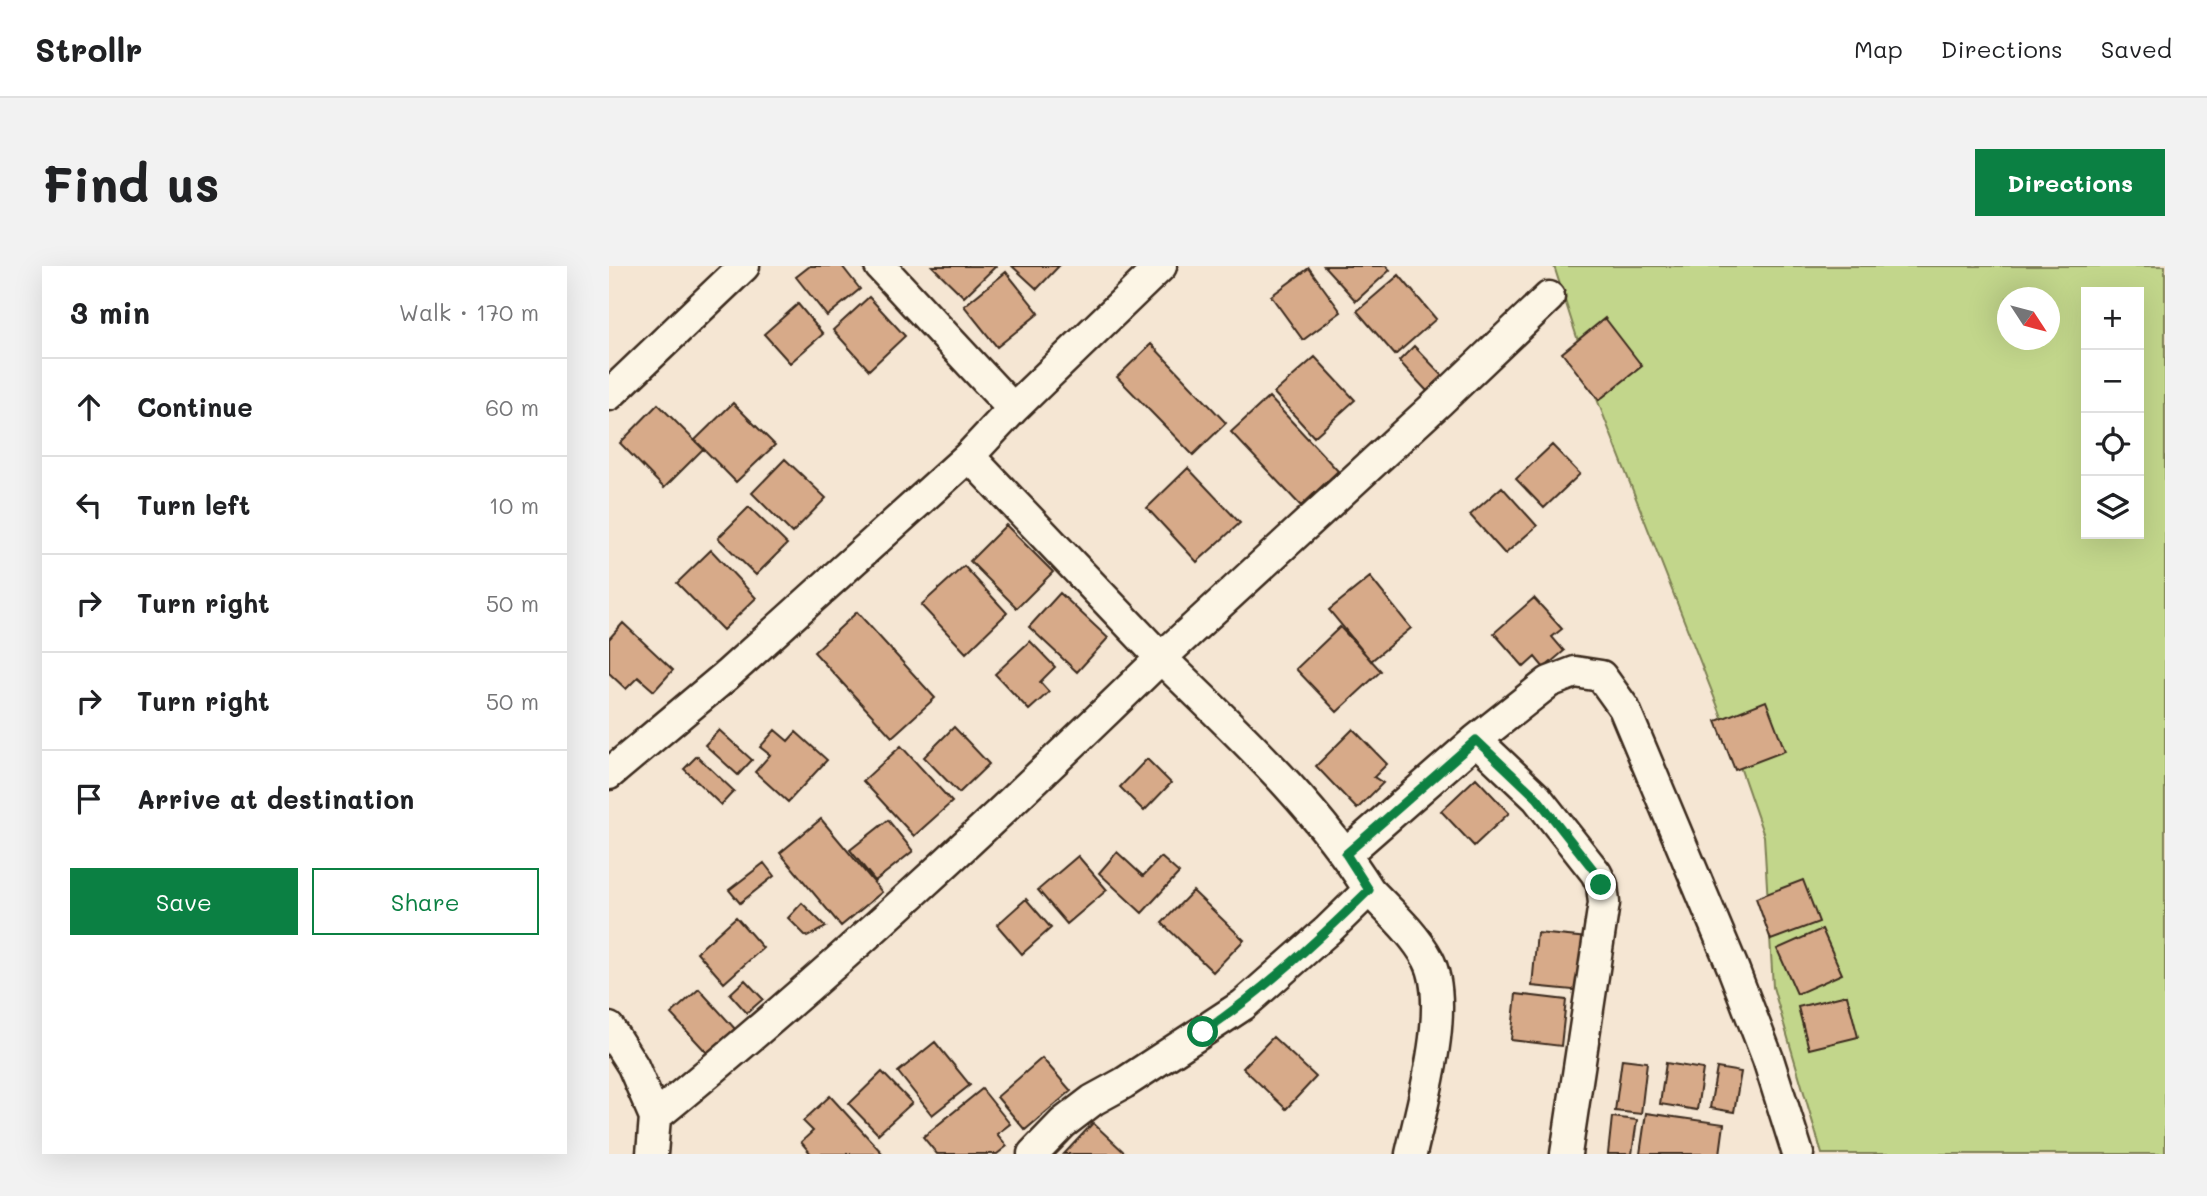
<!DOCTYPE html>
<meta charset="utf-8">
<style>
:root{--surface:#fff;--page:#f2f2f2;--text:#202124;--muted:#757577;--line:#e0e0e0;--accent:#0b8043}
body{margin:0;font-family:Mali,sans-serif;background:var(--page);color:var(--text)}
.controls{position:absolute;right:21px;top:21px;display:grid;overflow:hidden;border-radius:0px;box-shadow:0 7px 28px #0002}
.controls button{width:63px;height:63px;display:grid;place-items:center;padding:0;border:0;border-bottom:2px solid var(--line);background:var(--surface);color:var(--text);font:35px sans-serif}
.compass{position:absolute;left:1388px;top:21px;width:63px;height:63px;border-radius:50%;background:var(--surface);box-shadow:0 7px 28px #0002;rotate:126deg}
.stop{position:absolute;width:21px;height:21px;margin:-16px;border:5px solid #0b8043;border-radius:50%;background:#fff}
.stop.end{background:#0b8043;border-color:#fff;box-shadow:0 2px 7px #0008}
.list{margin:0;padding:0;list-style:none}
h2{display:flex;justify-content:space-between;align-items:center;height:91px;margin:0;padding:0 28px;font-size:30px}
h2 small{font-size:23px;font-weight:400;color:var(--muted)}
.list li{display:grid;grid-template-columns:46px 1fr auto;gap:21px;align-items:center;box-sizing:border-box;height:98px;padding:0 28px;border-top:2px solid var(--line)}
.list b{display:block;font-size:26px;white-space:nowrap}
.list em{font-size:23px;font-style:normal;color:var(--muted)}
.actions{display:flex;gap:14px;padding:21px 28px}
.actions a{flex:1;padding:16px 0;border:2px solid var(--accent);border-radius:0px;text-align:center;font-size:24px;color:var(--accent)}
.actions .main{background:var(--accent);color:#fff}
.icon{flex:none;width:38px;height:38px;fill:none;stroke:currentColor;stroke-width:2;stroke-linecap:round;stroke-linejoin:round}
.map{position:relative;flex:none;width:1556px;height:888px;overflow:hidden;border-radius:0px}
header{display:flex;align-items:center;gap:42px;box-sizing:border-box;height:98px;padding:0 35px;background:var(--surface);border-bottom:2px solid var(--line)}
header strong{font-size:33px}
nav{display:flex;gap:38px;margin-inline-start:auto;font-size:24px}
.intro{display:flex;align-items:center;justify-content:space-between;box-sizing:border-box;height:168px;padding:0 42px}
h1{margin:0;font-size:49px}
.button{padding:18px 32px;border-radius:0px;background:var(--accent);color:#fff;font-size:24px;font-weight:700}
main{display:flex;gap:42px;padding:0 42px}
aside{flex:1;background:var(--surface);border-radius:0px;box-shadow:0 7px 28px #0002}
.map>svg:first-child{display:block}
.green{fill:#c2d68b;stroke:#7e8054;stroke-width:2;fill-rule:evenodd}
.building{fill:#d7aa89;stroke:#3b2a1e;stroke-width:2}
.lines{fill:none;stroke-linecap:round;stroke-linejoin:round}
.minor-casing{stroke:#3b2a1e;stroke-width:35}
.minor{stroke:#fcf5e5;stroke-width:30}
.route{stroke:#0b8043;stroke-width:9}
</style>
<header>
<strong>Strollr</strong>
<nav><a>Map</a><a>Directions</a><a>Saved</a></nav>
</header>
<div class="intro"><h1>Find us</h1><a class="button">Directions</a></div>
<main>
<aside>
<h2>3 min<small>Walk · 170 m</small></h2>
<ul class="list">
<li><svg class="icon" aria-label="ahead" viewBox="0 0 24 24"><path d="M12 20V5M6 11l6-6 6 6"/></svg><div><b>Continue</b></div><em>60 m</em></li>
<li><svg class="icon" aria-label="left" viewBox="0 0 24 24"><path d="M17 20v-9H6M10 6l-5 5 5 5"/></svg><div><b>Turn left</b></div><em>10 m</em></li>
<li><svg class="icon" aria-label="right" viewBox="0 0 24 24"><path d="M7 20v-9h11M14 6l5 5-5 5"/></svg><div><b>Turn right</b></div><em>50 m</em></li>
<li><svg class="icon" aria-label="right" viewBox="0 0 24 24"><path d="M7 20v-9h11M14 6l5 5-5 5"/></svg><div><b>Turn right</b></div><em>50 m</em></li>
<li><svg class="icon" aria-label="arrive" viewBox="0 0 24 24"><path d="M6 21V4h12l-3 4 3 4H6"/></svg><div><b>Arrive at destination</b></div></li>
</ul>
<div class="actions"><a class="main">Save</a><a>Share</a></div>
</aside>
<div class="map">
<svg width="1556" height="888" viewBox="0 0 1556 888">
<rect width="100%" height="100%" fill="#f5e6d3"/>
<filter id="ink" filterUnits="userSpaceOnUse"><feTurbulence type="fractalNoise" baseFrequency=".0143" numOctaves="2"/><feDisplacementMap in="SourceGraphic" scale="14" xChannelSelector="R" yChannelSelector="G"/><feConvolveMatrix kernelMatrix="1 2 1 2 8 2 1 2 1" color-interpolation-filters="sRGB"/></filter>
<g filter="url(#ink)">
<!-- green -->
<path class="green" d="M945 0H1556V888H1213L1164 721 1155 570 1120 469 986 128ZM1477 26H1530V268H1477ZM1398 32H1440V74H1398Z"/>
<!-- building -->
<path class="building" d="M201 0H233L251 23 218 50 187 11Z
M323 0H387L355 31Z
M403 0H450L428 23Z
M715 0H777L781 4 747 35Z
M700 2 732 46 694 74 662 30Z
M397 6 430 47 388 81 355 40Z
M790 9 827 53 786 89 748 45Z
M260 31 296 70 260 104 224 64Z
M189 38 214 68 181 97 155 68Z
M996 52 1033 100 990 134 953 87Z
M542 78 617 157 584 189 508 111Z
M805 80 834 110 818 125 790 95Z
M706 91 746 134 705 171 665 127Z
M660 131 729 205 692 240 622 166Z
M124 137 166 179 127 216 86 174Z
M49 138 94 183 55 222 11 177Z
M943 179 971 208 935 242 907 213Z
M176 193 217 232 183 267 143 227Z
M579 202 631 257 588 296 538 242Z
M893 221 928 260 896 288 861 249Z
M140 241 178 278 147 309 109 272Z
M397 259 444 306 408 342 361 295Z
M102 284 147 332 114 364 68 317Z
M355 300 398 347 357 387 312 339Z
M761 311 802 362 762 395 720 344Z
M451 327 499 372 468 406 420 361Z
M925 332 953 363 943 371 955 385 935 402 926 391 915 401 885 367Z
M248 346 326 432 283 471 205 386Z
M14 357 64 404 45 425 29 411 17 423 0 407V373Z
M731 361 772 405 728 446 687 403Z
M421 375 446 401 431 416 440 426 420 444 386 408Z
M1157 435 1176 485 1126 504 1107 455Z
M345 461 380 498 350 527 315 491Z
M744 463 778 498 765 511 774 517 748 543 707 500Z
M110 464 143 494 129 509 96 479Z
M166 464 179 475 187 466 218 494 179 536 146 506 161 489 151 481Z
M292 480 343 536 305 570 254 515Z
M88 490 125 525 112 539 75 503Z
M538 493 562 517 535 545 511 521Z
M867 512 900 547 865 580 832 545Z
M212 553 273 626 232 660 171 587Z
M279 554 304 585 266 615 241 584Z
M508 586 534 610 552 591 570 607 533 647 490 607Z
M469 590 498 624 458 658 429 624Z
M155 597 165 610 131 637 120 624Z
M1194 614 1210 656 1162 674 1147 632Z
M584 625 635 674 604 706 553 657Z
M417 633 442 662 413 688 388 659Z
M193 637 217 661 198 671 179 652Z
M127 651 154 682 115 717 88 686Z
M1213 663 1233 708 1188 728 1168 683Z
M928 667 979 672 974 725 923 720Z
M136 714 154 733 138 747 121 728Z
M90 723 127 764 100 789 62 748Z
M907 728 957 734 952 780 902 774Z
M1238 729 1249 771 1200 783 1189 741Z
M664 771 707 811 677 843 634 802Z
M326 776 361 819 323 849 289 806Z
M433 792 462 825 416 864 388 831Z
M1013 793 1038 796 1032 848 1006 845Z
M1057 797 1094 803 1088 844 1051 838Z
M1108 802 1132 806 1125 846 1101 842Z
M273 806 303 837 269 868 240 838Z
M373 823 401 858 388 868 398 880 388 888H328L314 871Z
M221 830 274 888H202L192 876 204 865 194 855Z
M1037 847 1115 858 1111 888H1031Z
M1003 851 1028 854 1023 888H999Z
M484 857 517 888H455Z"/>
<g class="lines">
<defs>
<path id="minor" d="M271 0 404 143
M0 129 135 0
M360 190 404 143 552 0
M867 474 928 532 987 607 993 619 995 637 957 888
M0 508 118 409 360 190 552 392C389 551 222 707 46 851
M737 588 867 474 940 416 966 406 992 410 1015 442 1124 702 1159 793 1189 888
M760 624C705 536 625 464 552 392L830 136 940 31
M0 762 24 800 46 851 43 888
M424 888 454 857 484 834 515 817 634 739 719 664 760 624C780 645 805 667 819 693 843 738 813 839 802 888"/>
</defs>
<!-- minor casing -->
<use href="#minor" class="minor-casing"/>
<!-- minor -->
<use href="#minor" class="minor"/>
</g>
</g>
<g class="lines" filter="url(#ink)">
<!-- route -->
<path class="route" d="M594 766C654 725 708 675 760 624L737 588 867 474 928 532 987 607 992 619"/>
</g>
</svg>
<div class="controls">
<button>+</button>
<button>−</button>
<button><svg class="icon" aria-label="locate" viewBox="0 0 24 24"><circle cx="12" cy="12" r="6"/><path d="M12 2v4M12 18v4M2 12h4M18 12h4"/></svg></button>
<button><svg class="icon" aria-label="layers" viewBox="0 0 24 24"><path d="M12 4l9 5-9 5-9-5zM3 14l9 5 9-5"/></svg></button>
</div>
<svg class="compass" viewBox="-18 -18 36 36"><path d="M0-13l5 13h-10z" fill="#e53935"/><path d="M0 13l5-13h-10z" fill="#757577"/></svg>
<div class="stop" style="left:594px;top:766px"></div>
<div class="stop end" style="left:992px;top:619px"></div>
</div>
</main>
